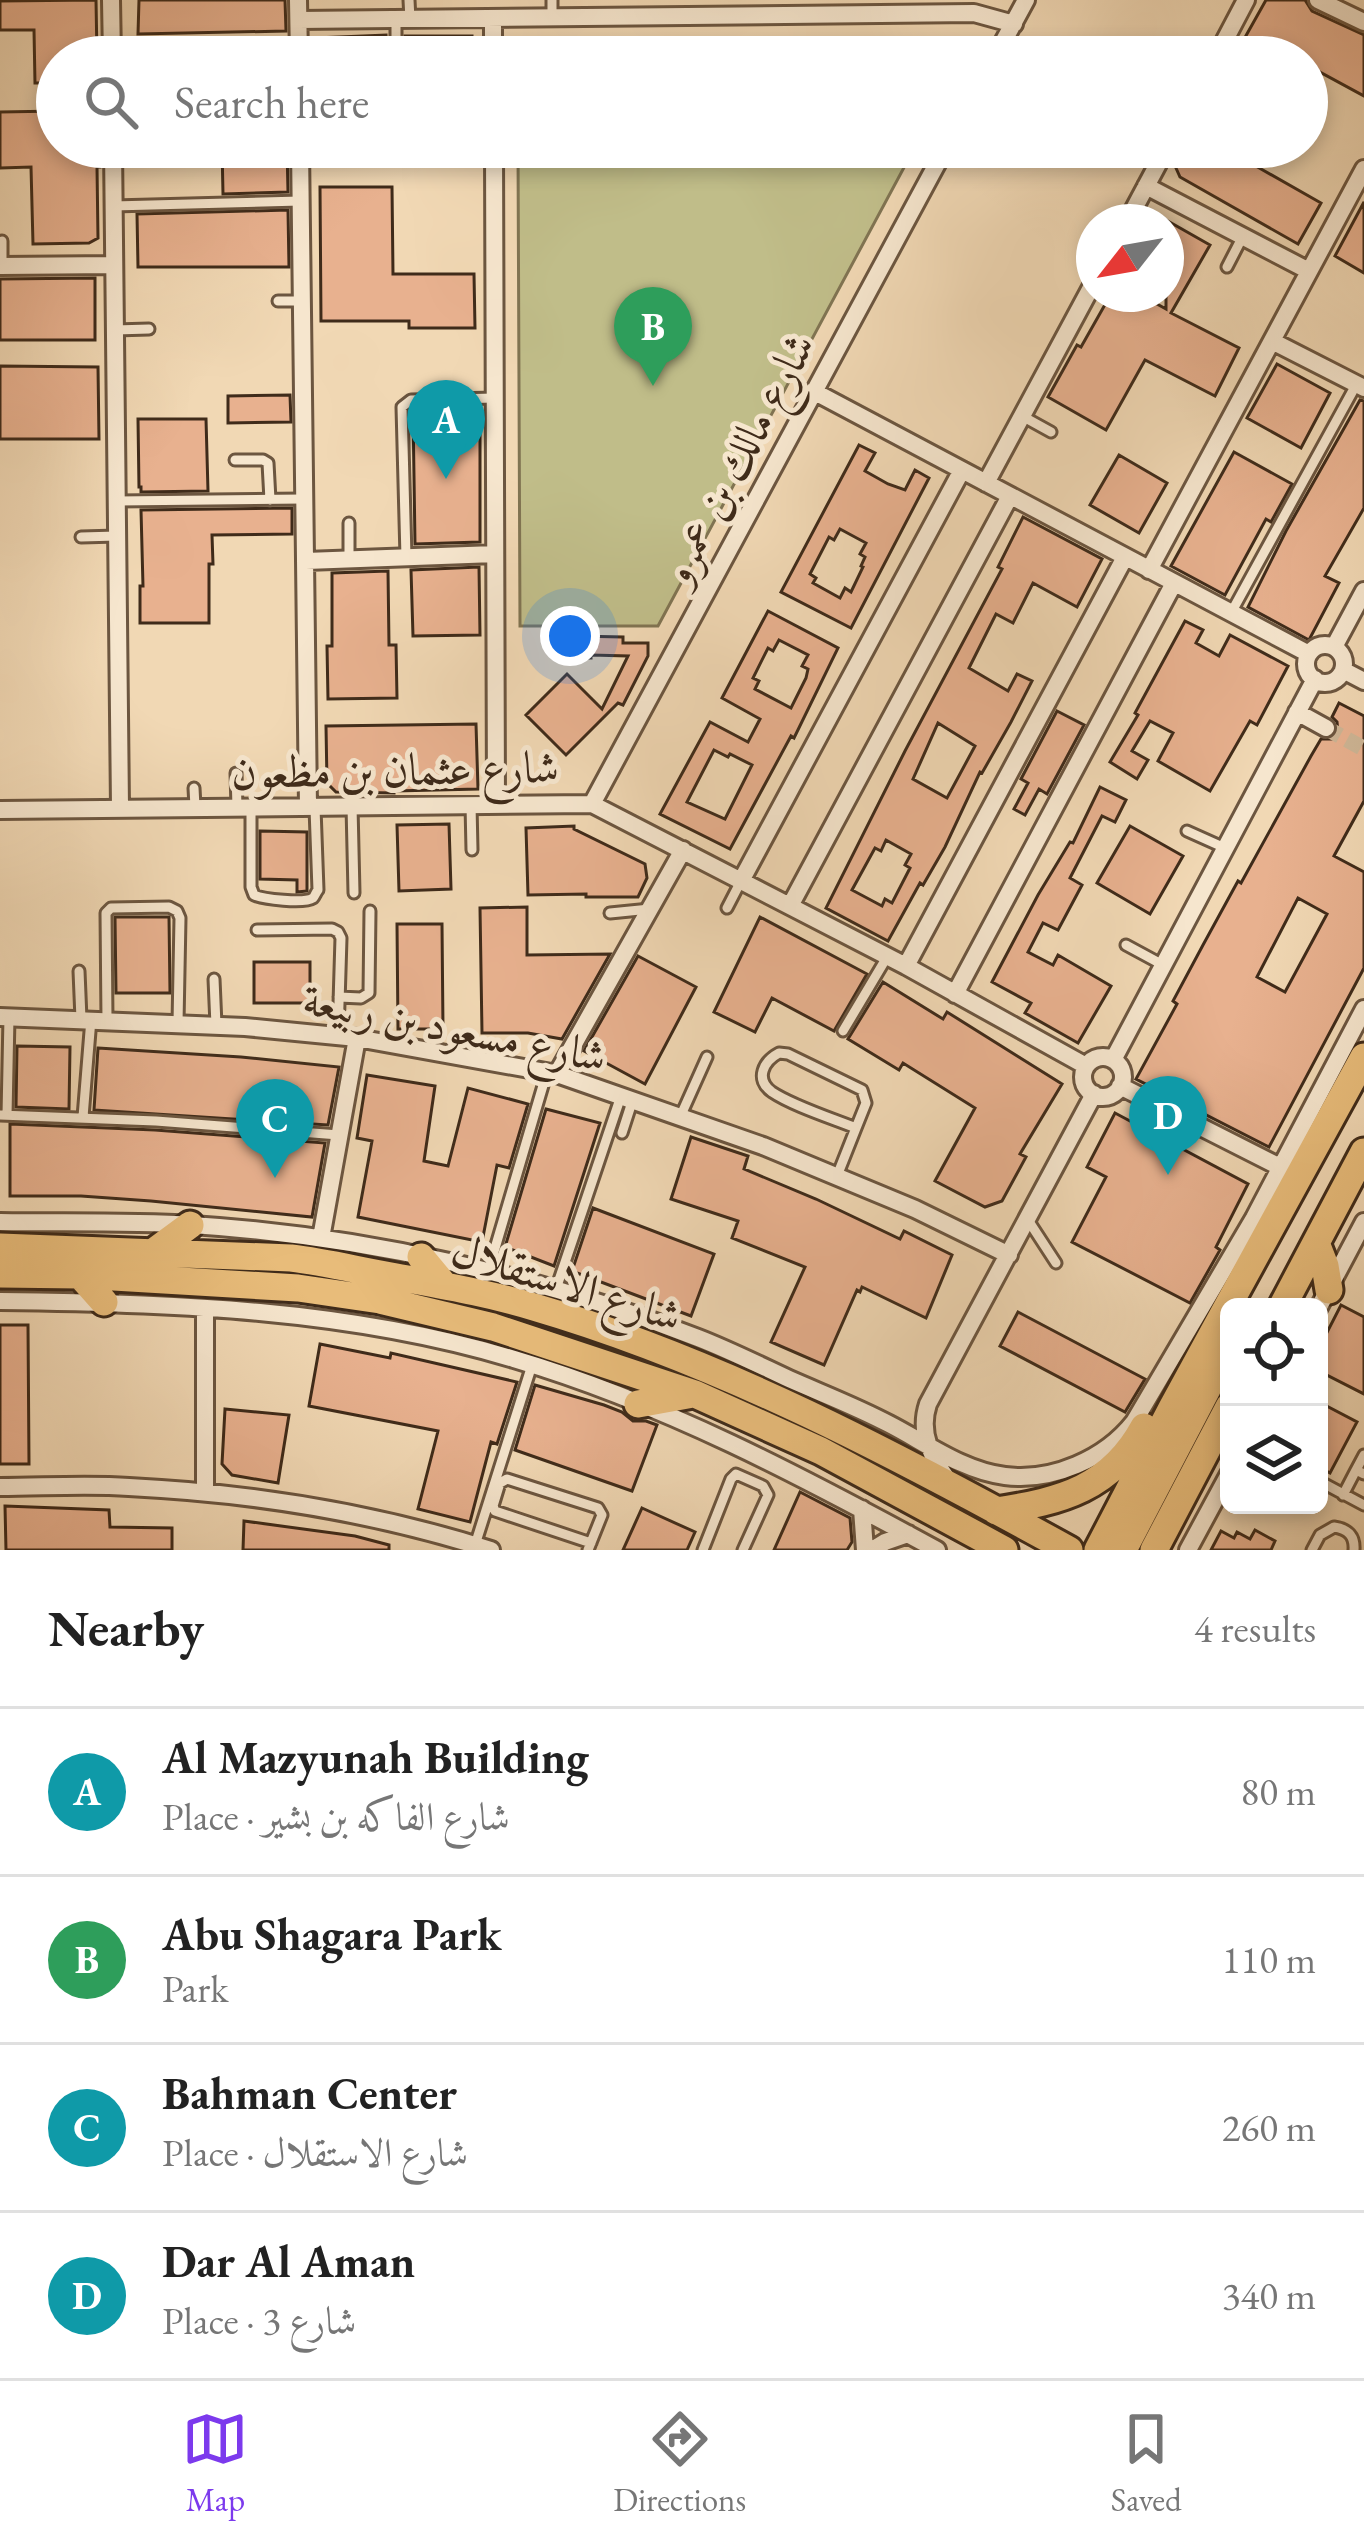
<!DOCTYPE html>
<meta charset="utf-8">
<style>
:root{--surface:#fff;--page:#f6f6f6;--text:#222;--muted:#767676;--line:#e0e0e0;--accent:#7c3aed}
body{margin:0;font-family:"EB Garamond",Amiri,serif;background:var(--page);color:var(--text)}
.controls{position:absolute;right:36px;bottom:36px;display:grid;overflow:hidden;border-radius:18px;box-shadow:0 6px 18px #0003}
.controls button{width:108px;height:108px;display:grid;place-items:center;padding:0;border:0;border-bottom:3px solid var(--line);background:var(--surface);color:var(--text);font:60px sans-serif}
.compass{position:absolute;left:1076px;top:204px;width:108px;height:108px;border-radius:50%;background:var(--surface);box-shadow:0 6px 18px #0003;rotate:239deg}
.you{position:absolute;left:570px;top:636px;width:42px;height:42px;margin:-30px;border:9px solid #fff;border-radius:50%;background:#1a73e8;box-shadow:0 0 0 18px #1a73e833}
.badge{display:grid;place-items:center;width:78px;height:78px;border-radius:50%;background:var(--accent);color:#fff;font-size:39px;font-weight:700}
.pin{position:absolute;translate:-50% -99px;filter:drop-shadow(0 3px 6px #0008)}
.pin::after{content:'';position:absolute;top:63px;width:42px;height:36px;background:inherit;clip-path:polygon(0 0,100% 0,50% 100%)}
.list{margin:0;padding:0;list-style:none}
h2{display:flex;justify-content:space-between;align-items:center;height:156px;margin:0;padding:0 48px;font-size:51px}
h2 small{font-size:39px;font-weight:400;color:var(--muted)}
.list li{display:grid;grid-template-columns:78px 1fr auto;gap:36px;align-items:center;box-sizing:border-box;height:168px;padding:0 48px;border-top:3px solid var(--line)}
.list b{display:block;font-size:45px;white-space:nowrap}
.list p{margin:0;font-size:39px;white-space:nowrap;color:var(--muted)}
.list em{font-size:39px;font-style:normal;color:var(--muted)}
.icon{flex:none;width:66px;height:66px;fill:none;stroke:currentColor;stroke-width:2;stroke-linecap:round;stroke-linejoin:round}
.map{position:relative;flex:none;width:1364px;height:1550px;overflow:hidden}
.search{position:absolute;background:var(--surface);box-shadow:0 6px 18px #0003;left:36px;right:36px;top:36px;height:132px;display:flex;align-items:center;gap:30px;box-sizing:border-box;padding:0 42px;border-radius:66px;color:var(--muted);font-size:45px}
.sheet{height:828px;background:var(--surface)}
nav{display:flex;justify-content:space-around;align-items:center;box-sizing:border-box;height:168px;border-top:3px solid var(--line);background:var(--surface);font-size:33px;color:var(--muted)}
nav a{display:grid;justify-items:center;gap:6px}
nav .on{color:var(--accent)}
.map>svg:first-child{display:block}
.green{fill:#c0bd89;stroke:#807452;stroke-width:3}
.building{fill:#e8b18f;stroke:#3f2b1a;stroke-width:3;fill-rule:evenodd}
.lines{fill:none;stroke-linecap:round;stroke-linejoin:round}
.minor-tunnel{stroke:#cdb595;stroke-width:16;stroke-dasharray:16 8;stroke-linecap:butt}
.service-casing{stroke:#6c5640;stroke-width:15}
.minor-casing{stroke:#6c5640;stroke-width:22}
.primary-casing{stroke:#3f2b1a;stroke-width:33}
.service{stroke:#f6e6ce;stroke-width:9}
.minor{stroke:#f6e6ce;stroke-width:16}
.primary{stroke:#e8bc7a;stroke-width:27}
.labels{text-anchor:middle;stroke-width:10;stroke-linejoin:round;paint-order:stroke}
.street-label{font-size:45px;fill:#3f2b1a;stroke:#f6e6ce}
</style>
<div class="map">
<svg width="1364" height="1550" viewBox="0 0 1364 1550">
<rect width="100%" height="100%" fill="#f1d8b4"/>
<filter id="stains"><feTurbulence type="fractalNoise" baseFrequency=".00167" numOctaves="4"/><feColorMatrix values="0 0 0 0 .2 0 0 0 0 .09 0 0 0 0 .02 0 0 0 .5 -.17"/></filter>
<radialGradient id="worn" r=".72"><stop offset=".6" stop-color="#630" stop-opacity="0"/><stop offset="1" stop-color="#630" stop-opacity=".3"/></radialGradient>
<!-- green -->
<path class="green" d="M966 41 970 47 964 57H517V51L525 46Z
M518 147H915L658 626H520Z
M590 1339 685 1373 836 1440 976 1514 973 1521 587 1347Z"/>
<!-- building -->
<path class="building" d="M96 0 97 57H57V83H35L34 30H0V1Z
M139 0H285L286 31 138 34Z
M1266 0H1305L1312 11 1364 35V96L1307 65V57H1234Z
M386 35 387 57H317L316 38Z
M405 36H472V57H405Z
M57 111V147H100V167H97L98 238 89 243 33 244 31 167 0 168V112Z
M222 147H287L288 192 223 194Z
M1185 147H1263L1254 165 1321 203 1298 244 1180 177 1176 168Z
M320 187H392L393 274H474L475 328H409V321H321Z
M1364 202V273L1335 256Z
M288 210 289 267H138L137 214Z
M1166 220 1210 245 1171 313 1239 348 1215 396 1145 360 1106 430 1048 397 1077 345 1081 347 1111 294H1139L1166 309Z
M95 278V340H0V279Z
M1277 364 1330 393 1301 448 1247 418Z
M0 366 98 367 99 439H0Z
M290 395 291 422 228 423V396Z
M1360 400 1364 401V508L1325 576 1339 583 1309 640 1248 607 1286 531Z
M413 410H480V542L415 544Z
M138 419H206L208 491 141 492V487H139Z
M859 445 875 453 865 471 888 484 905 490 915 470 929 478 851 628 781 592ZM840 529 866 543 860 554 865 557 861 566 863 567 851 592 845 588 840 598 813 583 816 578 810 574 829 537 834 540Z
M1234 452 1292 484 1271 522 1266 519 1225 595 1171 566Z
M1119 455 1167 483 1139 533 1090 505Z
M292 508V534L212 535 213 564H209V623H140V586H143L141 510Z
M1023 517 1102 559 1077 607 1033 583 1013 623 996 614 969 668 1008 691 1017 674 1032 681 1011 722 982 773 980 772 945 847 923 885 920 883 888 941 826 908 905 751 1002 569 998 567ZM938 723 975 746 947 798 913 779ZM886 840 911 854 905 865 910 868 892 903 885 899 882 906 852 890 875 848 881 851Z
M479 567 480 635 413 636 411 570Z
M388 571 389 645H396L397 698 328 699 327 646H332V573Z
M768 611 838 648 794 738 791 736 730 849 660 814 710 722 748 742 760 719 722 698ZM779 640 808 655 802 666 808 669 806 678 791 708 755 689 759 681 753 678 768 648 773 651ZM714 750 728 757 730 754 752 765 725 819 687 802Z
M1185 621 1203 630 1196 643 1219 656 1230 635 1288 666 1257 725 1250 721 1210 791 1158 761 1173 733 1150 721 1132 751 1148 760 1137 779 1110 762 1138 715 1135 713Z
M575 636 623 637V643H648V656L623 705 618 703 566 755 526 715 567 674 602 709 628 656 591 655V658H575Z
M1339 703 1364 716V801L1334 856 1364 872V968L1269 1147 1136 1079 1177 1004 1173 1001 1203 945 1238 881 1241 883 1311 756 1321 739H1332L1338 733 1337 722 1332 717ZM1298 898 1327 914 1285 992 1257 977Z
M1057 711 1084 725 1047 794 1039 789 1025 815 1014 809 1028 783 1021 779Z
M476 724 478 789 394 791V793L336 792 327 783 326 726Z
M1100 787 1126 800 1115 822 1102 816 1070 878 1082 885 1058 930 1043 923 1028 952 1053 965 1058 955 1111 986 1078 1043 1025 1013 1031 1003 992 982 1038 895 1070 842 1073 843Z
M449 824 451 889 399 891 397 825Z
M574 826V829L645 864 647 878 638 897H586V894L528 895 526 828Z
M1130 826 1183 856 1150 914 1097 883Z
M260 831 307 832V891L297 892V880L260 879Z
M527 907V955L610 954 562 1039 528 1033H482L480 908Z
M115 917H169L170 993H116Z
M760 917 867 974 834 1031 772 998 755 1032 714 1012Z
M397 924H442L443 1029H398Z
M638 956 696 987 645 1084 584 1051Z
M254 962H310V1003H254Z
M883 982 943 1019 947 1012 1062 1084 1020 1154 1026 1157 1002 1201 985 1207 935 1181 975 1108 903 1063 899 1070 848 1039Z
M17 1046 70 1047 69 1109 16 1107Z
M98 1048 241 1057 339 1067 328 1125 94 1110Z
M367 1075 435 1086 424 1161 448 1166 468 1088 528 1104 509 1168 497 1165 482 1242 358 1217 372 1141 357 1138Z
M546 1109 600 1123 554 1266 505 1247Z
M1115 1113 1248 1184 1216 1247 1220 1250 1190 1303 1072 1242 1106 1177 1087 1167Z
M10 1124 155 1130 325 1143 312 1217 151 1201 81 1196H10Z
M691 1137 748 1156 744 1169 816 1199 900 1239 904 1231 952 1255 926 1318 862 1287 860 1292 857 1290 824 1365 771 1342 805 1267 732 1238 738 1221 671 1199Z
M593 1208 714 1254 691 1316 572 1271Z
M1341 1305 1364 1317V1394L1319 1371V1348Z
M1018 1312 1145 1379 1125 1412 1000 1346Z
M0 1325H28L29 1464H0Z
M320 1344 390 1358 391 1353 517 1382 497 1444 491 1442 470 1522 418 1509 438 1431 309 1406Z
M535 1385 604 1405 622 1412 633 1421H646L657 1425 632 1491 515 1450Z
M1319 1402 1357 1422 1330 1473 1319 1467Z
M225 1409 289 1415 278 1483 232 1475 222 1464Z
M800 1492 850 1518 852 1542 847 1550H774Z
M5 1506 109 1510 110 1527 172 1528V1550H6Z
M642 1508 695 1532 687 1550H623Z
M244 1521 355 1536 389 1545V1550H243Z
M1255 1530 1275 1541 1271 1550H1211L1221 1531 1234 1538 1237 1532 1250 1539Z"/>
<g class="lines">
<!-- minor-tunnel -->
<path class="minor-tunnel" d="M1326 728 1364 749"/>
<defs>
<path id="service" d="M409 0 410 20
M552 18V0
M396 57V20
M113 206 300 201
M2 241V266
M1227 267 1243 236
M278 301H302
M115 330 149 329
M1022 416 1051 432
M235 460H263L268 463 270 500
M117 501 303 499
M349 523V559
M81 537 117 536
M406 557 402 407 411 400 495 398
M1231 613 1356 385
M236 773 237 807
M194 788 195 807
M471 805 472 850
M352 806 354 893
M251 807V887L254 895C263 899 304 904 313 898 315 896 316 892 318 890L315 808
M1187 831 1225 848
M727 908 741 881
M610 913 650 909
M257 930 332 929 338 932 341 938 338 1036
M1126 945 1163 965
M79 971 81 1019
M214 979 216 1025
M339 997 361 998 369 993 370 911
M107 1020 106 913 111 908 169 907 177 911 180 918 178 1023
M843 1031 887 957
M779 1053 788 1054 862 1090 866 1103 856 1128C831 1118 793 1106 772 1092 754 1079 764 1061 779 1053Z
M0 1115 156 1121 339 1135
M7 1115 9 1017
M681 1115 707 1057
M83 1117 91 1019
M622 1133 633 1099
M837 1176 856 1128
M1028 1220 1056 1263
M488 1272 547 1072
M556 1289 621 1096
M1364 1455 1356 1470 1364 1474
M1319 1481 1364 1505
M1343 1495 1356 1470
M475 1545 532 1365
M588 1550 602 1515 598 1508 507 1479 500 1483 493 1506 495 1511 591 1543
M703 1550 731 1479 736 1474 763 1486 768 1495 743 1550
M1312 1550 1320 1535 1334 1527C1348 1529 1355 1536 1354 1550"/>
<path id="minor" d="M111 0 112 57
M298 0 299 57
M1318 0 1364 22
M493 19V57
M299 20 974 13 1014 24
M995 57 1026 0
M1216 57 1246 0
M113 147 120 808
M300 147 308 807
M494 147 496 805
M1146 186 1309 271
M1127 222 1167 147
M0 266 114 265
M1272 341 1364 388
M813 391 1309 654
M986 483 1094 282
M306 561 495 554
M1149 570 1364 169
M1306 664a19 19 0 1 1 38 0a19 19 0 1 1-38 0Z
M1334 647 1364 591
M1343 670 1364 681
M1297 712 1326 728
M592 804 946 147
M0 810 592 804 906 966 1086 1066
M741 881 962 470
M790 906 1010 496
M906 966 1125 557
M955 994 1174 583
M0 1017 245 1027 357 1038 557 1074 763 1146 915 1209 1009 1255
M1083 1077a20 20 0 1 1 40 0a20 20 0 1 1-40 0Z
M1113 1060 1315 679
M557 1074 683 850
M1120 1086 1280 1167
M0 1222C64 1223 128 1221 192 1225 364 1236 537 1275 698 1338 729 1350 759 1365 789 1379 823 1394 857 1407 889 1424 926 1443 963 1471 1005 1476 1052 1482 1105 1459 1134 1422L1254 1218 1364 1009
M321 1238 357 1038
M0 1301C172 1303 349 1309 514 1359 663 1403 801 1476 937 1550
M1319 1307 1364 1222
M205 1308V1492
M950 1483C932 1458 918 1434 928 1404L1094 1094
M0 1487C43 1487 86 1484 129 1487 251 1493 375 1513 491 1550
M862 1509 865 1550
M872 1550 885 1542 908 1534
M1188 1550 1229 1474"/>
<path id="primary" d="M1316 1243 1325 1266 1329 1290
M0 1247 291 1258C325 1262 357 1270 391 1276 439 1285 488 1293 534 1307 722 1362 898 1456 1069 1550
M152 1253 190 1225
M421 1257 445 1286
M0 1274 80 1275 298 1288 380 1300 493 1327 695 1394 821 1451 1004 1550
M80 1275 104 1302
M1282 1307 1364 1152
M638 1404 693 1394
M996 1511C1062 1501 1111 1488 1144 1427
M1098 1550 1172 1408 1364 1057
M1123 1550 1229 1347
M1154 1550 1229 1407"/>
</defs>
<!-- service casing -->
<use href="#service" class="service-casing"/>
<!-- minor casing -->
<use href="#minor" class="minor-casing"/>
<!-- primary casing -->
<use href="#primary" class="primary-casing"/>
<!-- service -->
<use href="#service" class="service"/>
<!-- minor -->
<use href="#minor" class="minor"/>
<!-- primary -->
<use href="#primary" class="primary"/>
</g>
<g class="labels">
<!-- street labels -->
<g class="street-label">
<text transform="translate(737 458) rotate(-62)" y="16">شارع مالك بن عمرو</text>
<text transform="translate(395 769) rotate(-1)" y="16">شارع عثمان بن مظعون</text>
<text transform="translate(455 1027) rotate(11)" y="16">شارع مسعود بن ربيعة</text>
<text transform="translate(567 1282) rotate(17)" y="16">شارع الاستقلال</text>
</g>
</g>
<rect width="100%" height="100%" filter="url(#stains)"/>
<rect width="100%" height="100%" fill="url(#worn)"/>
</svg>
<div class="controls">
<button><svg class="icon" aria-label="locate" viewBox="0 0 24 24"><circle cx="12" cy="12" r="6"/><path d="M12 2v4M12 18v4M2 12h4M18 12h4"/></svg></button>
<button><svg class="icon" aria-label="layers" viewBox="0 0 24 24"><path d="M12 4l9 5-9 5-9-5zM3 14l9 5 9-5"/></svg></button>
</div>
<svg class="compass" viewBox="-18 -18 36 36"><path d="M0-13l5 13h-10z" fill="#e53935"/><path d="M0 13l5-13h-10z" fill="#767676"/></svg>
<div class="you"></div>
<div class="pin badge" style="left:446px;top:479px;background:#0f9aa8">A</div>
<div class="pin badge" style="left:653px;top:386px;background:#2e9e5b">B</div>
<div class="pin badge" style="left:275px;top:1178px;background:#0f9aa8">C</div>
<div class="pin badge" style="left:1168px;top:1175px;background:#0f9aa8">D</div>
<div class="search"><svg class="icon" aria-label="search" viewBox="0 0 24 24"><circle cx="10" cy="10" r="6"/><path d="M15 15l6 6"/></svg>Search here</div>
</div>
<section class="sheet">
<h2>Nearby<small>4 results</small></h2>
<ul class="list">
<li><span class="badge" style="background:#0f9aa8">A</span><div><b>Al Mazyunah Building</b><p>Place · شارع الفاكه بن بشير</p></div><em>80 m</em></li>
<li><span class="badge" style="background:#2e9e5b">B</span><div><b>Abu Shagara Park</b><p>Park</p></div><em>110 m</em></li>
<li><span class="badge" style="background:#0f9aa8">C</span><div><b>Bahman Center</b><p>Place · شارع الاستقلال</p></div><em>260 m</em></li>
<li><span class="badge" style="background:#0f9aa8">D</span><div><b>Dar Al Aman</b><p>Place · شارع 3</p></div><em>340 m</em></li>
</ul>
</section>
<nav>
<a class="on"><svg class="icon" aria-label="map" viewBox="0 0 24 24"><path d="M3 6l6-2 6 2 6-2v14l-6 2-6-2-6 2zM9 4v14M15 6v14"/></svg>Map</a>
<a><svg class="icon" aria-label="directions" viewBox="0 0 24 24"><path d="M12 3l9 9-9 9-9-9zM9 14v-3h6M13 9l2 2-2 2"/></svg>Directions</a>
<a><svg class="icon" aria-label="saved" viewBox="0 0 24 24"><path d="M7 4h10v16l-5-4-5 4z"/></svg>Saved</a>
</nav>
